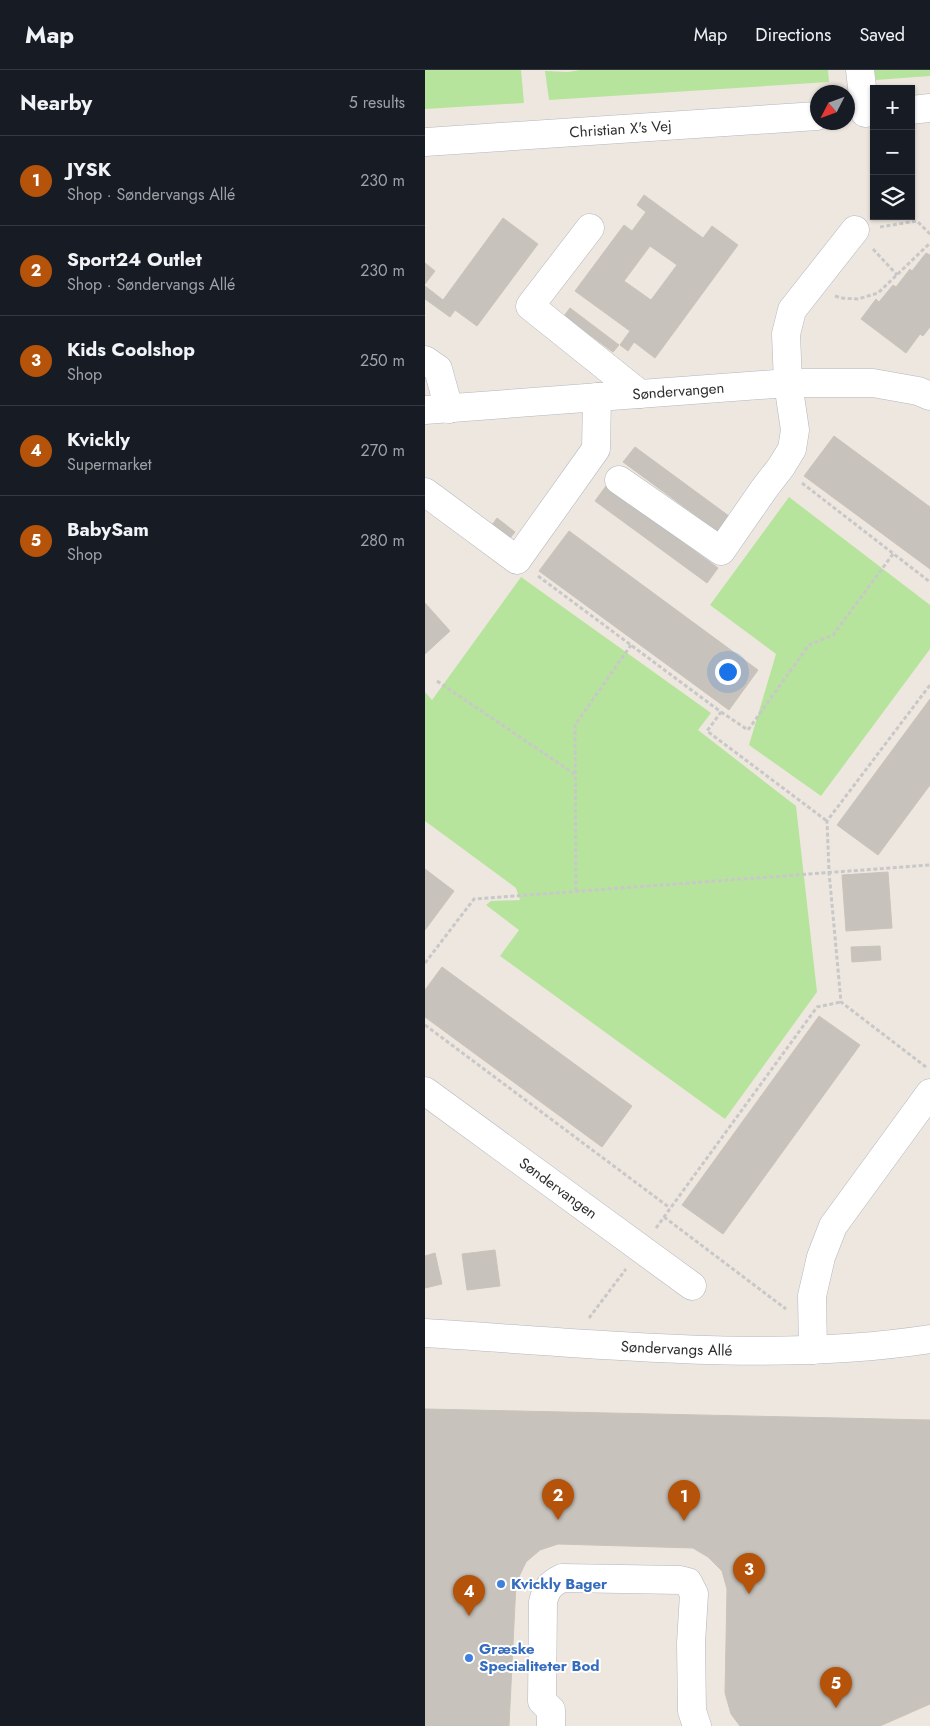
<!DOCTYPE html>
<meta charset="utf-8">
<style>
:root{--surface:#171b24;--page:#20242c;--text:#f1f3f6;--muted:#9ea1a6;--line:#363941;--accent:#b45309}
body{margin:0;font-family:Jost,sans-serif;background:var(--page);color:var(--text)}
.controls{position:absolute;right:15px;top:15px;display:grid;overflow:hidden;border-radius:0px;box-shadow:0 1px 4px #0004}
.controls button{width:45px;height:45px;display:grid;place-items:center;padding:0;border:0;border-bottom:1px solid var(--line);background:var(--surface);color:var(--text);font:25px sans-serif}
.compass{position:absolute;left:385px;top:15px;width:45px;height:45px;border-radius:50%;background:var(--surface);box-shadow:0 1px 4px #0004;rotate:228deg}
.you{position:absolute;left:302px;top:601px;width:18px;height:18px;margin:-12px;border:4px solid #fff;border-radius:50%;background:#1a73e8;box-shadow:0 0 0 8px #1a73e833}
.badge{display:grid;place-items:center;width:32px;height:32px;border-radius:50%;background:var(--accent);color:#fff;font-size:16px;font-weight:700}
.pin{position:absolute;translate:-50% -41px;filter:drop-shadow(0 1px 2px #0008)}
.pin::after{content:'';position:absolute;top:26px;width:18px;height:15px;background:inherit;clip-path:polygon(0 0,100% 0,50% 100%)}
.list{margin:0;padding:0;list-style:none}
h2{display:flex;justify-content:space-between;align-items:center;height:65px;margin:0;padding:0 20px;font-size:21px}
h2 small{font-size:16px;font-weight:400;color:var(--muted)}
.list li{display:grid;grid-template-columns:32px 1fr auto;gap:15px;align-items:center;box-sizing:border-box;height:90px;padding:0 20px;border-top:1px solid var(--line)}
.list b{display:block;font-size:19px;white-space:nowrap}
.list p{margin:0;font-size:16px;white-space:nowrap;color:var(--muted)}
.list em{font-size:16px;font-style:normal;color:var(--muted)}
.icon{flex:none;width:28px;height:28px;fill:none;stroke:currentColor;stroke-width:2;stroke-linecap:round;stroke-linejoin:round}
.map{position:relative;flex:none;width:505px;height:1656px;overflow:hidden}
header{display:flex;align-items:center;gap:30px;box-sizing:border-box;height:70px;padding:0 25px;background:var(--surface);border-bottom:1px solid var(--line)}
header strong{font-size:24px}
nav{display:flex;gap:28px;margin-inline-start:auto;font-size:18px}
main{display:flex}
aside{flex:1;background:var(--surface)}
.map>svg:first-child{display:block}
.green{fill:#b7e49c}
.building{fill:#c7c2bb;stroke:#cac3b9;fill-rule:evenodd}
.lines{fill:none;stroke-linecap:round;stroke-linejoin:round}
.minor-casing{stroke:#b3b6c0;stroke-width:29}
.path{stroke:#c8c8c8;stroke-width:3;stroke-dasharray:4 2.5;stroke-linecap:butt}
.minor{stroke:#fff;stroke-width:28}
.shop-dot{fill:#3f7fe0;stroke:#fff;stroke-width:2}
.labels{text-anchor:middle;stroke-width:4;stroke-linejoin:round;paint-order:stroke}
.street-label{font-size:15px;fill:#2d2d2d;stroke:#fff}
.shop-label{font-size:15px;font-weight:bold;fill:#366cbe;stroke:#fff;text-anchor:start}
</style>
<header>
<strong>Map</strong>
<nav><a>Map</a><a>Directions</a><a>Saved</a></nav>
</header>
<main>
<aside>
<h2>Nearby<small>5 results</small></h2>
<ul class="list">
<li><span class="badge">1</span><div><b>JYSK</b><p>Shop · Søndervangs Allé</p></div><em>230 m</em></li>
<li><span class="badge">2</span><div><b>Sport24 Outlet</b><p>Shop · Søndervangs Allé</p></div><em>230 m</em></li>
<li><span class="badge">3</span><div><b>Kids Coolshop</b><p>Shop</p></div><em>250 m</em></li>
<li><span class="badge">4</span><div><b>Kvickly</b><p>Supermarket</p></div><em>270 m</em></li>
<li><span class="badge">5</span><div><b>BabySam</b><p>Shop</p></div><em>280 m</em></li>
</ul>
</aside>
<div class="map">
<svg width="505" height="1656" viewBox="0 0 505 1656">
<rect width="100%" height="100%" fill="#eee7df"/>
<!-- green -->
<path class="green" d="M0 0H96L99 33 0 39Z
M156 0H403L404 12 124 30 120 1 143 2Z
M449 0H505V6L451 10Z
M364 427 505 535V579L396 726 324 675 351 584 285 535Z
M96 507 286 643 273 660 371 736 392 922 300 1049 75 886 94 860 61 835 66 831 95 830 91 818 0 751V622L7 630Z"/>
<!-- building -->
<path class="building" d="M219 125 278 168 287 156 313 175 230 288 209 272 203 281 195 275 205 261 150 221 199 155 207 161 221 142 212 135ZM225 176 252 195 226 230 199 211Z
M78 148 113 174 52 256 30 240 25 247 0 229V216L18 230Z
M501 183 505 185V257L498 266 495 264 481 283 436 249 451 229 454 232 468 215 471 217 485 199 487 201Z
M0 193 10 201 0 214Z
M145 238 194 275 188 282 139 246Z
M409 366 505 437V499L379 406Z
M210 377 308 449 296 464 198 392Z
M181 416 293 498 282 513 170 431Z
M72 448 90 462 81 473 64 459Z
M144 461 333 600 304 640 114 501Z
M0 533 25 561 0 584Z
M505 629V715L453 785 412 755Z
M0 799 29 821 0 860Z
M463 802 467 858 421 861 417 805Z
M455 876 456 890 427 892 426 877Z
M17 897 207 1036 177 1077 0 947V920Z
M394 946 435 975 298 1164 257 1135Z
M70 1180 75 1216 42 1220 37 1184Z
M10 1183 17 1214 0 1218V1186Z
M0 1339 505 1350V1634L455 1656H315L306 1644 300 1623 302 1519 297 1501 283 1487 268 1478 133 1474 115 1480 101 1492 91 1513 84 1656H0Z"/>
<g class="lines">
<defs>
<g id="minor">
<path d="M435 0 440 43"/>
<path d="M486 40 505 38"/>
<path id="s1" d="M0 72 392 46"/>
<path d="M165 158 105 236 215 324"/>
<path d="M0 290 13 299 24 339"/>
<path id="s2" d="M0 340 363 313H448L493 321 505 326"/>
<path d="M194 410 296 481 339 419 356 397 367 379 370 360 363 313 361 264 367 240 430 160"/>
<path d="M0 422 92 490 171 379 172 327"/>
<path id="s3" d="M0 1021 267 1216"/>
<path id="s4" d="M0 1263C165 1273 341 1294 505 1269"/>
<path d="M388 1280 387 1226 396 1187 408 1156 505 1023"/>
<path d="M126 1656V1640L117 1631 118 1532C121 1519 125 1514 137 1508L255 1510 263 1512 269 1524 266 1573 267 1641 272 1656"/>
</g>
</defs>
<!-- minor casing -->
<use href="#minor" class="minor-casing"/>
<!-- path -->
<path class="path" d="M455 157 492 151 505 164
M448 179 472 205
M410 226 416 228 433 229 453 223 505 173
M377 413 505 512
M113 506 296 642 282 661 402 751
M12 611 151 705
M296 642 323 660 384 575 408 565 468 484
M151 821 150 655 206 575
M0 893 49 829 505 795
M0 955 245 1138
M501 997 416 932 404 802 402 751 505 615
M239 1147 361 1239
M231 1158 392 937 416 932
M164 1248 201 1199"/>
<!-- minor -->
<use href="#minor" class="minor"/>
</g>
<!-- markers -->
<g class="shop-dot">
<circle cx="76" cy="1514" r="5"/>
<circle cx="44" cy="1588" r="5"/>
</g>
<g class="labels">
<!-- street labels -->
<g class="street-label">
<text dy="5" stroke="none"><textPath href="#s1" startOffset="196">Christian X's Vej</textPath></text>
<text dy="5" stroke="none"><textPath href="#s2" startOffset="254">Søndervangen</textPath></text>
<text dy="5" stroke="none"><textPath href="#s3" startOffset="165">Søndervangen</textPath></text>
<text dy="5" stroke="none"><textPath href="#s4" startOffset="252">Søndervangs Allé</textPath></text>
</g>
<!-- shop labels -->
<g class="shop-label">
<text x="86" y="1519">Kvickly Bager</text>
<text x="54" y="1584">Græske<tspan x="54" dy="17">Specialiteter Bod</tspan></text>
</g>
</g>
</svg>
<div class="controls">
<button>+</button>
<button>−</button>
<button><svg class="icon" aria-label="layers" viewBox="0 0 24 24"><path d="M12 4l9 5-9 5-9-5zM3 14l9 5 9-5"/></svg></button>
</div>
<svg class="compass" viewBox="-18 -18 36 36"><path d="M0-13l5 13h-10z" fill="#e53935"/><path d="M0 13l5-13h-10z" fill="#9ea1a6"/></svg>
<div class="you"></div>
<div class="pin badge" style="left:259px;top:1451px">1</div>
<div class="pin badge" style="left:133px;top:1450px">2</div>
<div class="pin badge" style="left:324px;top:1524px">3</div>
<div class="pin badge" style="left:44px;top:1546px">4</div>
<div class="pin badge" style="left:411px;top:1638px">5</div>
</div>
</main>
